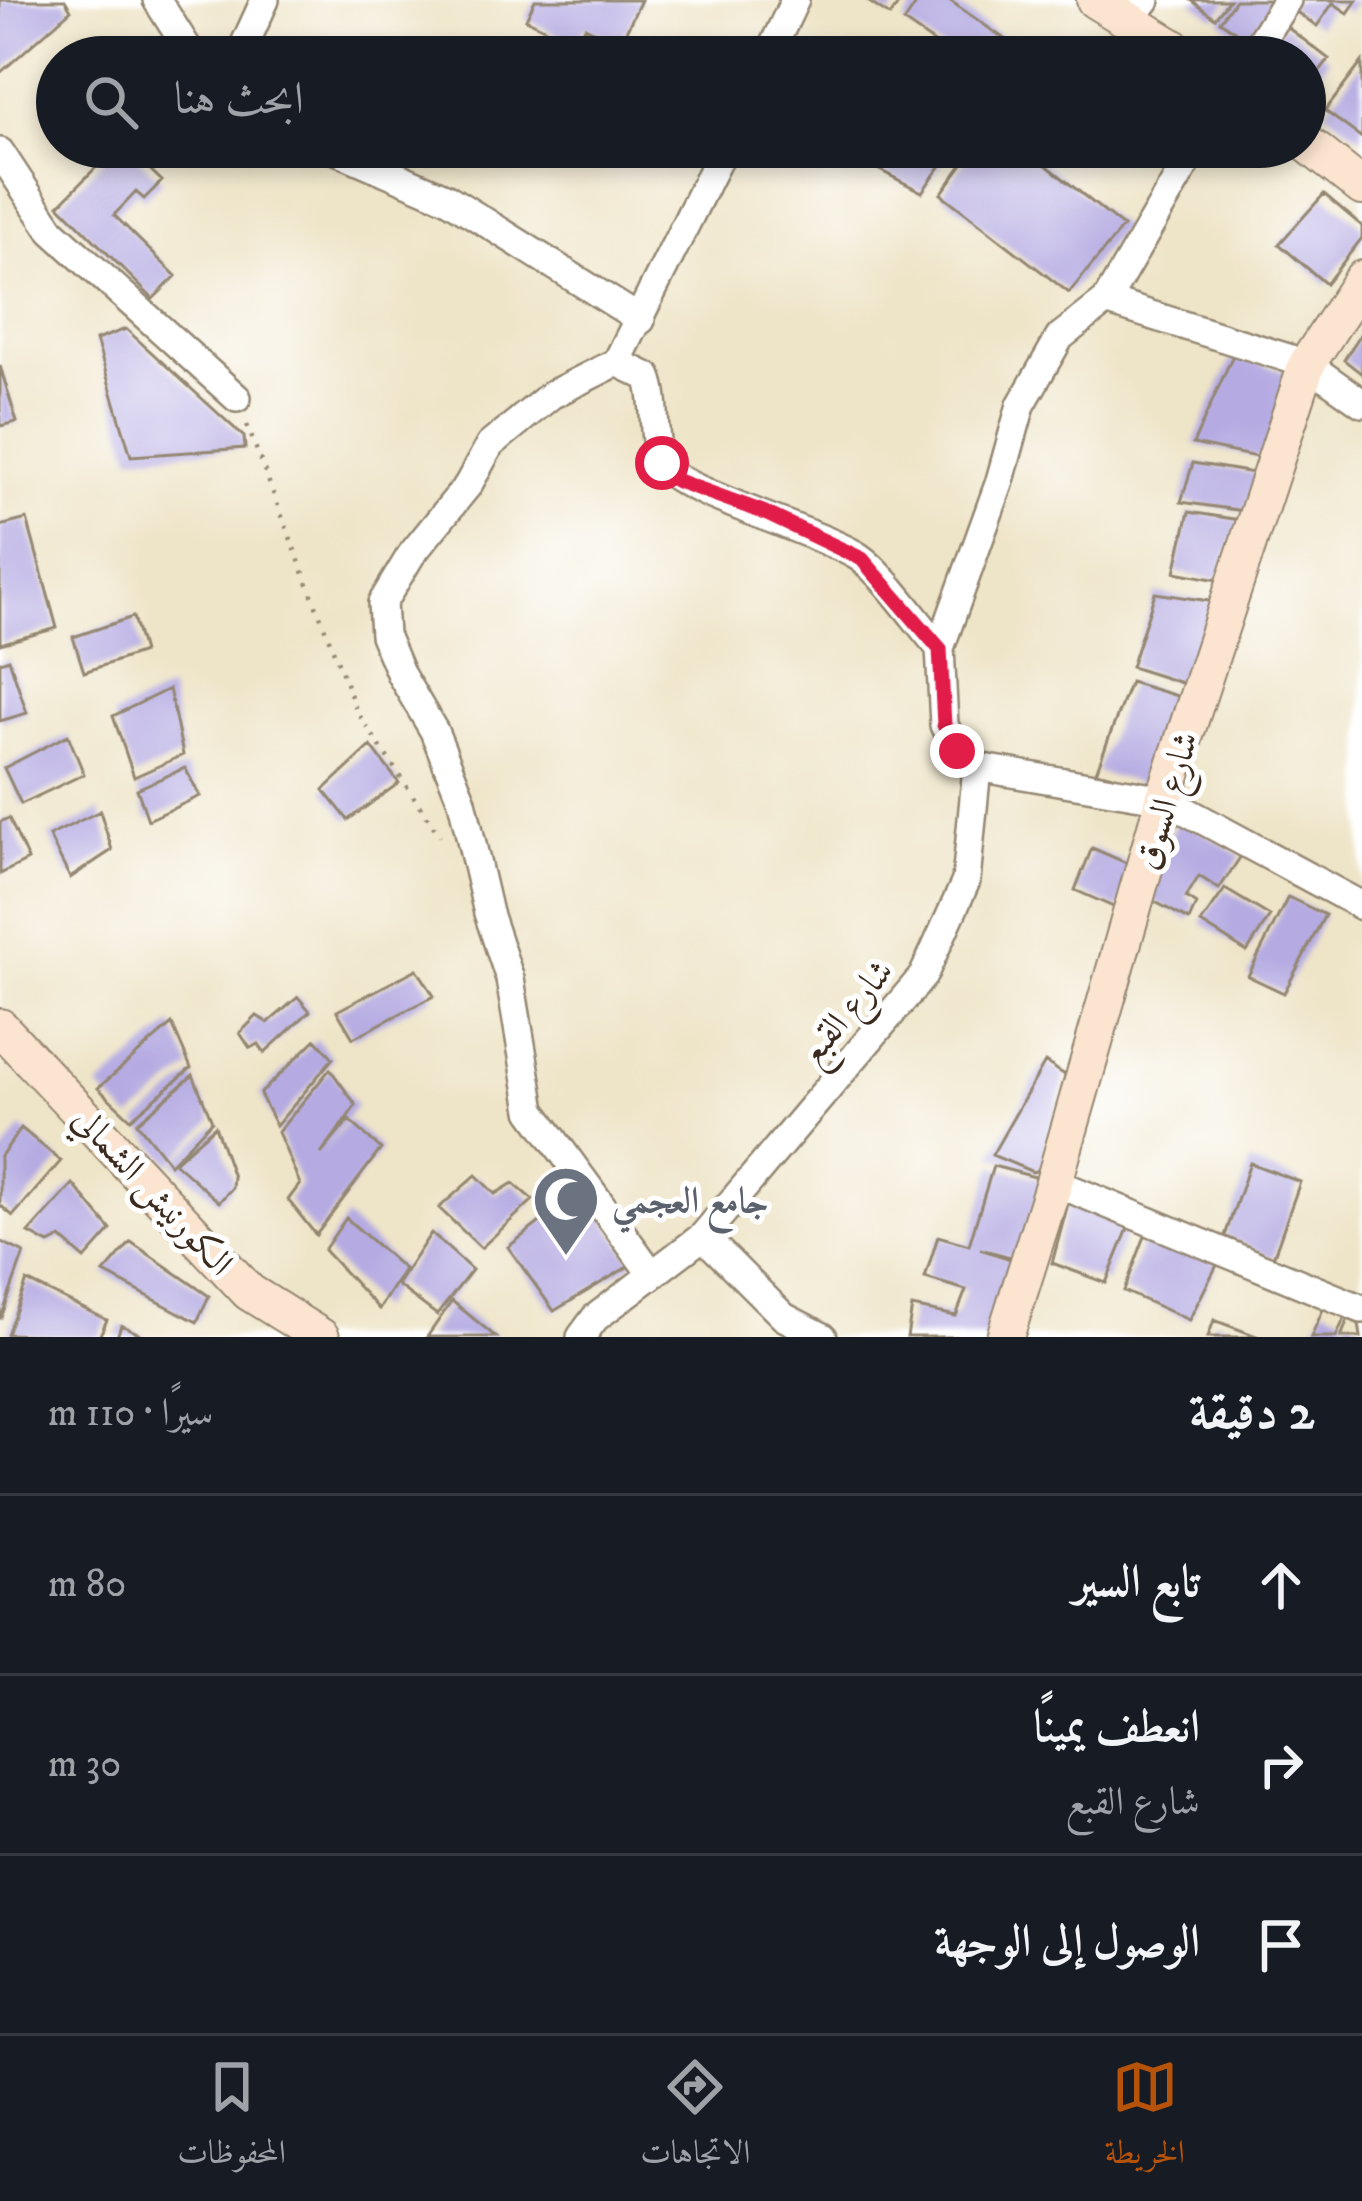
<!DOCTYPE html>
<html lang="ar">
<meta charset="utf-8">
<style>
:root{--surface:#171b24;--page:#20242c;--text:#f1f3f6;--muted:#9ea1a6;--line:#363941;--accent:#b45309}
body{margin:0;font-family:"IM FELL DW Pica",Amiri,serif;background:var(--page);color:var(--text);direction:rtl}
.stop{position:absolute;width:36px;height:36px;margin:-27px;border:9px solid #e11d48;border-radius:50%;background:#fff}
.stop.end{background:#e11d48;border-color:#fff;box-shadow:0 3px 12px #0008}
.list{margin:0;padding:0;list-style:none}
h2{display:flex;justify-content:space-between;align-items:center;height:156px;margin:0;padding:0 48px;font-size:51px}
h2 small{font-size:39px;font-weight:400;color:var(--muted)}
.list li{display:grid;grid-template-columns:78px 1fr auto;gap:36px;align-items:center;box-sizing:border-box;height:180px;padding:0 48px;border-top:3px solid var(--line)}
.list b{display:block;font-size:45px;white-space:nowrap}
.list p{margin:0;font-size:39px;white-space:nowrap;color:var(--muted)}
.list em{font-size:39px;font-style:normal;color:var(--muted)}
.icon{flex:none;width:66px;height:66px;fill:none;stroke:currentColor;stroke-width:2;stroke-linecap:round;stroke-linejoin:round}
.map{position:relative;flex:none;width:1362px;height:1337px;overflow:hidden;direction:ltr}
.search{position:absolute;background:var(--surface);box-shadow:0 6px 18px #0003;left:36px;right:36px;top:36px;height:132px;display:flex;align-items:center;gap:30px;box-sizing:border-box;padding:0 42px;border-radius:66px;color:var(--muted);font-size:45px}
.sheet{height:696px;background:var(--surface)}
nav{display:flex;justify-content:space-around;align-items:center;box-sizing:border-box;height:168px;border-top:3px solid var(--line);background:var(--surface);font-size:33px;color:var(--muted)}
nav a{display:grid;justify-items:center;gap:6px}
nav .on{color:var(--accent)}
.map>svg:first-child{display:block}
.building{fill:#b5abe2}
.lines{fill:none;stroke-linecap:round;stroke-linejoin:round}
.street-casing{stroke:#948772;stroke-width:32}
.secondary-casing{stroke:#948772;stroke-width:40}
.path{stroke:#948772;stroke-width:4.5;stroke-dasharray:3 9;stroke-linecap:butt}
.street{stroke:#fff;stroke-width:27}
.secondary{stroke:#fce5d0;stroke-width:36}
.route{stroke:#e11d48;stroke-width:15}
.labels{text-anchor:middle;stroke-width:10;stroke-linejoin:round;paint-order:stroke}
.street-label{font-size:36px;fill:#3b2a1e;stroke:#fff}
.worship-label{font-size:36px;font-weight:bold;fill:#5b616d;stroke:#fff;text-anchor:start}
</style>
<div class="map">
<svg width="1362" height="1337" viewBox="0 0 1362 1337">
<rect width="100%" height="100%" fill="#fff"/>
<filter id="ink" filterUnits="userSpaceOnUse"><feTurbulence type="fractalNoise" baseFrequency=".00833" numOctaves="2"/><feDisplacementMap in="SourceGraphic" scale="24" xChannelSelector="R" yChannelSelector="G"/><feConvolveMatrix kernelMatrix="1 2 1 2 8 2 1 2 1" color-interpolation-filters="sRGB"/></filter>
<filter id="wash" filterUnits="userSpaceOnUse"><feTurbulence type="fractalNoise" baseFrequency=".004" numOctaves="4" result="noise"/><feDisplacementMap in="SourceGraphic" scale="48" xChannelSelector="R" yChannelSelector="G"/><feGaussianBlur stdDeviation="2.7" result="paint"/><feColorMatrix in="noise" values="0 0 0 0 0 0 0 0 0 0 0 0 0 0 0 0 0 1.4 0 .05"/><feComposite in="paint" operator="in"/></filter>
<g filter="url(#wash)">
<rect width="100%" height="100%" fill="#eee4c7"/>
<g id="blocks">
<!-- building -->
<path class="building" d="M0 0H65L71 10 0 73Z
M535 0H641L620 44 585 27 576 44 526 19Z
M866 0H901L890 16Z
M919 0H949L1030 57H955L904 22Z
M1191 0H1229L1215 18Z
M1235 0H1275L1247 40 1220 21Z
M1294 0H1357L1348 13 1333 3 1317 26 1289 7Z
M1283 24 1329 59 1308 86 1305 84V57H1270L1262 51Z
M73 46 85 57H59Z
M1362 62V138L1325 111Z
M116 147H126L162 181 144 199 136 192 114 215 176 276 153 299 59 205Z
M835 147H954L922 192Z
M975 147H1024L1123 227 1069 293 941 194Z
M1324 194 1362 226V238L1326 284 1279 244Z
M126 329 244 437 245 448 131 456 96 340Z
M1362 332V374L1344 360Z
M1233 355 1295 375 1266 459 1193 444Z
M0 366 17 422 0 426Z
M1193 463 1259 474 1244 511 1181 502Z
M1189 512 1240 520 1218 580 1175 572Z
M27 519 57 628 0 644V526Z
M1155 593 1216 602 1191 686 1131 667Z
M133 617 143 652 84 672 73 637Z
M9 659 27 713 0 721V662Z
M1130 682 1184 698 1151 786 1096 772Z
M169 689 183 755 134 777 113 716Z
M68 735 84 774 21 804 4 768Z
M371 746 399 783 348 820 324 790Z
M185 768 200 796 148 820 137 789Z
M100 811 112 850 70 878 49 836Z
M1178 817 1241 856 1219 889 1199 876 1186 897 1196 904 1189 920 1148 898Z
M9 818 28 860 0 874V822Z
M1092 848 1136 867 1118 909 1075 890Z
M1225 889 1270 916 1247 952 1201 923Z
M1288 897 1325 915 1284 993 1248 976Z
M417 969 434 996 353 1038 337 1011Z
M298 997 310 1011 264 1053 259 1044 250 1048 240 1033 257 1016 268 1023Z
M172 1024 191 1068 131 1119 98 1088Z
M316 1039 333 1058 276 1126 260 1094Z
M1045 1062 1065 1075 1043 1167 1033 1172 992 1155Z
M330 1069 356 1105 321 1154 349 1120 381 1149 316 1235 288 1200 300 1184 278 1132Z
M193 1075 212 1121 170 1164 137 1123Z
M215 1126 233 1177 232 1188 219 1202 174 1162Z
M21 1128 61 1161 13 1216 0 1205V1157Z
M1250 1163 1300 1182 1273 1258 1225 1236Z
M993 1166 1043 1179 1022 1260 980 1249 1026 1264 1001 1337H907L912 1307 956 1316 966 1290 925 1278 938 1236 969 1245Z
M476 1175 495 1194 513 1183 533 1200 481 1248 439 1208Z
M73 1184 111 1230 85 1259 61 1238 49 1244 29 1233Z
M584 1188 634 1263 554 1311 508 1247Z
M1069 1200 1129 1226 1106 1283 1052 1263Z
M346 1218 404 1269 379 1309 324 1250Z
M1147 1231 1218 1263 1189 1320 1124 1291Z
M431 1233 472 1270 437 1315 397 1285Z
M0 1241 24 1253 1 1318H0Z
M131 1242 209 1296 197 1322 104 1273Z
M27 1281 107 1320 99 1337 7 1334Z
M452 1301 496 1337H427Z
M1324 1307 1345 1317 1336 1337H1311Z
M1348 1319 1359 1324 1361 1337H1341Z
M1214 1320 1259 1337H1208Z
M121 1325 146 1337H117Z"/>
</g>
</g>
<g filter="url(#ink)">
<use href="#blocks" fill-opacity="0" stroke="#948772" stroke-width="3"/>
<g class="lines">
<defs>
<path id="street" d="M157 0 193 57
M1131 19 1146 0
M239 57 265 0
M768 57 795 0
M1250 57 1287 0
M329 147 447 198 641 320
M0 152 52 231 237 398
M1106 301 1307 364 1362 403
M617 362 648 377C659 404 649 445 665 468 683 492 822 533 859 557 883 573 919 625 940 648
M977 767 1164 799 1362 906
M1054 1182 1362 1309
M703 1236 784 1317 823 1337
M651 1273 532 1110 510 979 488 913 462 801 434 731 401 675 384 635 382 603 411 555 468 485 490 445 551 395 617 362 724 147
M581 1337 595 1318 703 1236 923 976 966 881 977 767 957 751 944 725 940 648 999 484 1021 405 1060 337 1106 301 1196 147"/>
<path id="secondary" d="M1095 0 1189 57
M1305 142 1362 187
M0 1027 249 1292 321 1337
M1005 1337 1054 1182 1164 799 1307 364 1362 279"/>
</defs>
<!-- street casing -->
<use href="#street" class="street-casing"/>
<!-- secondary casing -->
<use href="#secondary" class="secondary-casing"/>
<!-- path -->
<path class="path" d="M247 425 357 712 440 836"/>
<!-- street -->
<use href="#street" class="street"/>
<!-- secondary -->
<use href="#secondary" class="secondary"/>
</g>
</g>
<g class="lines" filter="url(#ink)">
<!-- route -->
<path class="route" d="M662 463 675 480 763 512 862 559 940 649 944 725 957 751"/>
</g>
<!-- icons -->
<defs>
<symbol id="mosque-pin" viewBox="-11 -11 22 30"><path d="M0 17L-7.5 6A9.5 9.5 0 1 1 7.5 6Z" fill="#6b7280" stroke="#fff"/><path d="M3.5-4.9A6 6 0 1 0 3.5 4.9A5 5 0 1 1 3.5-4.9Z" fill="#fff"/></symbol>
</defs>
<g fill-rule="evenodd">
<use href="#mosque-pin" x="528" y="1161" width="76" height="104"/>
</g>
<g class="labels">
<!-- street labels -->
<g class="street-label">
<text transform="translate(1165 800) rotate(-73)" y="13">شارع السوق</text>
<text transform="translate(845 1011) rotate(-50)" y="13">شارع القبع</text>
<text transform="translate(154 1190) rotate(47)" y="13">الكورنيش الشمالي</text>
</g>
<!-- worship labels -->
<g class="worship-label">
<text x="612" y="1212">جامع العجمي</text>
</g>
</g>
</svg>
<div class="stop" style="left:662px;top:463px"></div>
<div class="stop end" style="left:957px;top:751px"></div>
<div class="search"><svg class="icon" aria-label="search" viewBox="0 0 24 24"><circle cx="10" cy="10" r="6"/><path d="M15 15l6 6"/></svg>ابحث هنا</div>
</div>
<section class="sheet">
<h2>2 دقيقة<small>سيرًا · 110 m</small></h2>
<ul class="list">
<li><svg class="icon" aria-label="ahead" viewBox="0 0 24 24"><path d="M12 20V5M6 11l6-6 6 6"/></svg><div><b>تابع السير</b></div><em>80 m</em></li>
<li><svg class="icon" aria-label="right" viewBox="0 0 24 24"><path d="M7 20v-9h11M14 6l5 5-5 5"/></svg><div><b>انعطف يمينًا</b><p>شارع القبع</p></div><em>30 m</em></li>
<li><svg class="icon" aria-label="arrive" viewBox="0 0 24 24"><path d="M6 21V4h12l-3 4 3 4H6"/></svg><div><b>الوصول إلى الوجهة</b></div></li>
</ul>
</section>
<nav>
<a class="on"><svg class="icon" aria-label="map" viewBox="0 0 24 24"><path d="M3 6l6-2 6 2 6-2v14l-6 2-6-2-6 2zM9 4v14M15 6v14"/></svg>الخريطة</a>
<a><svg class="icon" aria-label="directions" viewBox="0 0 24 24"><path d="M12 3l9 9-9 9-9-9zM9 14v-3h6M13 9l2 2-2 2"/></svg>الاتجاهات</a>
<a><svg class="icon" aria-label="saved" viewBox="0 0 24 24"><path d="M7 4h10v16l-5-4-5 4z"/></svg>المحفوظات</a>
</nav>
